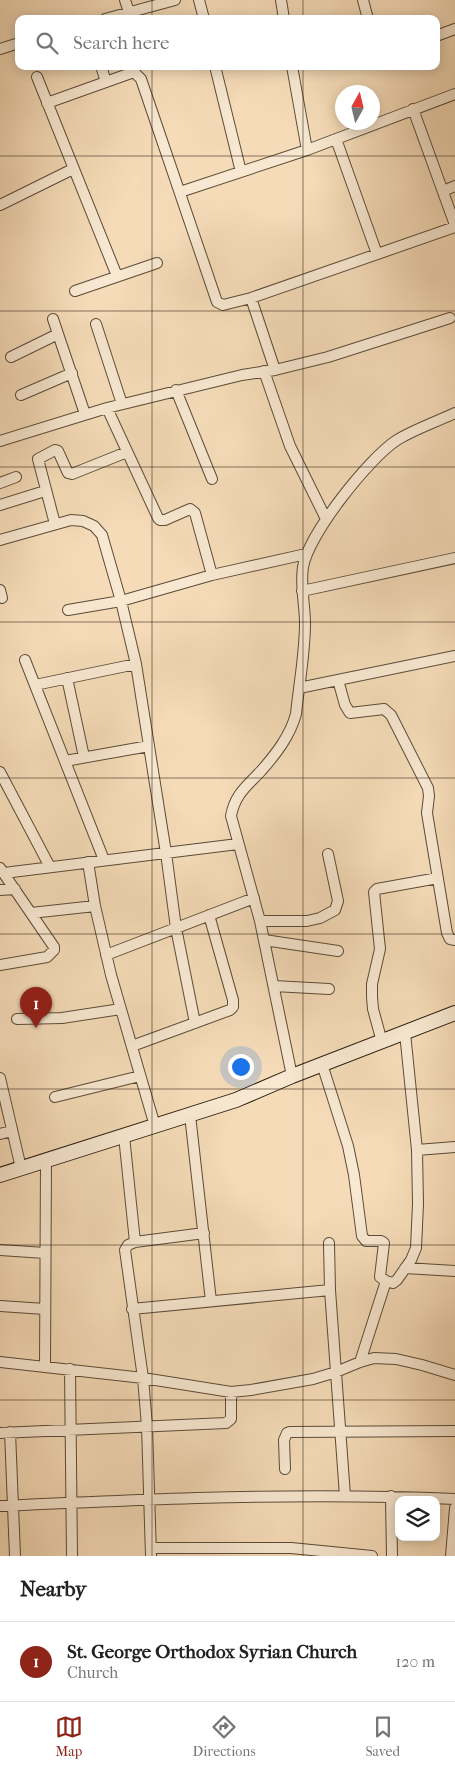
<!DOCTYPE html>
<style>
:root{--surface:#fff;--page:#f2f2f2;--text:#222;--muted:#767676;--line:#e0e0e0;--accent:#8f2418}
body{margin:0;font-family:"IM FELL French Canon",serif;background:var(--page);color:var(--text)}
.controls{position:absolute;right:15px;bottom:15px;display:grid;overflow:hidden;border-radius:10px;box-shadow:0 2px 12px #0003}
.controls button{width:45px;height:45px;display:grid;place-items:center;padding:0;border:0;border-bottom:1px solid var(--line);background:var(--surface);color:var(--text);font:25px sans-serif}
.compass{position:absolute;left:335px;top:85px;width:45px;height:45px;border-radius:50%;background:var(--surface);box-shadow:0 2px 12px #0003;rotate:8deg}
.you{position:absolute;left:240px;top:1066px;width:18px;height:18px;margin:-12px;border:4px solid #fff;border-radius:50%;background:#1a73e8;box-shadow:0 0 0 8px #1a73e833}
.badge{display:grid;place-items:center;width:32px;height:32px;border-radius:50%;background:var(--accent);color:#fff;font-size:16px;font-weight:700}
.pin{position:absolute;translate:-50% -41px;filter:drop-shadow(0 1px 2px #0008)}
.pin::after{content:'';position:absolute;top:26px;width:18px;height:15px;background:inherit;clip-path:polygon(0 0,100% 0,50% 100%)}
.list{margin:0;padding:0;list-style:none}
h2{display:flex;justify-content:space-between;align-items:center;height:65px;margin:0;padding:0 20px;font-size:21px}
h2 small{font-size:16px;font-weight:400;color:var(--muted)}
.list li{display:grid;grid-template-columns:32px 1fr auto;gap:15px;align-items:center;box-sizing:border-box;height:80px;padding:0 20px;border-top:1px solid var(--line)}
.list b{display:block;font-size:19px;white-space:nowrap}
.list p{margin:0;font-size:16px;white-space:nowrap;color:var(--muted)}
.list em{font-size:16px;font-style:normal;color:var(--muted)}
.icon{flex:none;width:28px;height:28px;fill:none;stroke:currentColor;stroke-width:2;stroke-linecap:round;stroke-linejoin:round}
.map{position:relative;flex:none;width:455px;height:1556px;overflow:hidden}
.search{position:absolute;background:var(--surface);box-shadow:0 2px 12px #0003;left:15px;right:15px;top:15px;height:55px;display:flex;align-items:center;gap:12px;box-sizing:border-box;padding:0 18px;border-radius:10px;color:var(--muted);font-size:19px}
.sheet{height:145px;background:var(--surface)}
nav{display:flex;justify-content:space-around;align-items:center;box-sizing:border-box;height:70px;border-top:1px solid var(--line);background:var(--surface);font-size:14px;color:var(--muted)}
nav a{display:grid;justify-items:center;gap:2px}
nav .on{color:var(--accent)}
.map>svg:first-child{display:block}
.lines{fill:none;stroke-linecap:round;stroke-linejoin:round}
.minor-casing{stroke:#5b4c38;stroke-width:12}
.secondary-casing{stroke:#281c0e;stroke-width:16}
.minor{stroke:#f8e8d1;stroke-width:10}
.secondary{stroke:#f8e8d1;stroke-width:14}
.grid{fill:none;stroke:#281c0e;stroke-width:1;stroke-opacity:0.55}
</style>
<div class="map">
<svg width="455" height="1556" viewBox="0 0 455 1556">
<rect width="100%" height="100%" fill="#f5dbb8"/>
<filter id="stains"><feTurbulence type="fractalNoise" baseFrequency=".004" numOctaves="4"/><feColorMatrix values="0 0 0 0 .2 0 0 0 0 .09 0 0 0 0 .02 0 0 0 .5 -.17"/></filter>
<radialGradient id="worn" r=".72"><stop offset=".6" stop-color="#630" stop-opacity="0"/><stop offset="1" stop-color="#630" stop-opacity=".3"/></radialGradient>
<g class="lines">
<defs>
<path id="minor" d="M125 0 129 12
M199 0 204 19
M281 0 284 19
M363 0 368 19
M105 19 175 0
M436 36 455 29
M0 49 19 43
M101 66 106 82
M215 66 241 172
M292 66 307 150
M37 77 117 276
M47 103 131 73H135L141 79 217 302 223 305 251 298 455 227
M413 109 455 225
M336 139 377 254
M443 191 455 186
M180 192 307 150 455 94
M0 205 73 169
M75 291 157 263
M251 298 275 370
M53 319 85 414
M96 324 122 404
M11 357 58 334
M264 371 290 446 326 519
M176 390 212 479
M21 395 72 373
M107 408 158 518 160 520H165L190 509 195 513 212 575
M0 441 107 408 242 375 275 370 328 357 450 318
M0 483 16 477
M0 505 45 491
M55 524 38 459 55 450 58 451 68 473 72 474 127 452
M0 540 71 520 83 521 94 526 102 535 121 601 136 664 166 853 176 928 195 1023
M0 590 2 598
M302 591 455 558
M68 610 121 601 212 575 306 554
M25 660 104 860
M67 678 84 757
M338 680 345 705 350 713 384 709 391 715 428 788 429 796 427 813 447 933 450 939 455 940
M35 685 136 664
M299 688 455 656
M65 761 149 746
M0 772 50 867
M88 862 95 906 111 975 155 1126
M4 873 238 844
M0 890 15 889
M31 913 95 906
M260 921H307L320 918 335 910 338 901 328 854
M264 940 338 951
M106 955 254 898
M0 965 47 957 54 950V947L0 868
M274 986 329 989
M17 1019 62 1018 121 1009
M382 1042 373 1009 372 997V984L380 949 374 892 377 889 438 878
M132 1046 230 1010 233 1007V1000L209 915
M322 1064 348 1146 354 1175 362 1236 366 1241H381L384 1243 380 1277 386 1281
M292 1076 260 921 231 816C235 794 247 786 261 771 276 754 290 736 296 714 299 684 305 654 305 623 305 605 300 585 303 567 308 535 369 458 397 440 415 429 436 422 455 413
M0 1078 21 1168
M55 1097 140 1076
M190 1115 211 1301
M0 1134 12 1131
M124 1136 135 1242
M417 1150 455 1147
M329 1243 330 1290 345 1496
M0 1250 45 1253
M405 1268 455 1271
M0 1306 45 1309
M132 1309 330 1290
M0 1362 143 1378 231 1392 251 1390 313 1379 336 1372 360 1362 374 1358 396 1359 422 1365 455 1375
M360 1362 386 1281 393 1283 397 1280 411 1260 416 1248 418 1204 417 1150 405 1033
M45 1367 46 1161
M70 1369 72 1556
M10 1432 15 1556
M0 1433 226 1423 231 1419V1392
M285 1469 284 1440 287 1433 290 1432 455 1431
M391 1496 392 1556
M0 1506C151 1499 304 1492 455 1499
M151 1548H291L372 1556
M151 1556 147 1426 143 1378 125 1250 128 1245 135 1242 204 1233
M451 1556 455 1508"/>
<path id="secondary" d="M0 1175 236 1100 292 1076 455 1013"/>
</defs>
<!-- minor casing -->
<use href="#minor" class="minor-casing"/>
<!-- secondary casing -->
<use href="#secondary" class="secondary-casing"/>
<!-- minor -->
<use href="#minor" class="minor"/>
<!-- secondary -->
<use href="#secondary" class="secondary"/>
</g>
<!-- grid -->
<path class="grid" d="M152 0V19M303 0V19M152 66V1556M303 66V1556M0 156H455M0 311H455M0 467H455M0 622H455M0 778H455M0 934H455M0 1089H455M0 1245H455M0 1400H455"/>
<rect width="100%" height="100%" filter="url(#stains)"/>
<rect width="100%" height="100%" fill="url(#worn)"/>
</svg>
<div class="controls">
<button><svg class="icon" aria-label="layers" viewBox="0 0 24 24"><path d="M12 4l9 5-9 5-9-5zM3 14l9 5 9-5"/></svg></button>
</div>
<svg class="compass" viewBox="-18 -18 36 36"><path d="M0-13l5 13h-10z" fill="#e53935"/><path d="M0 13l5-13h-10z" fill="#767676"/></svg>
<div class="you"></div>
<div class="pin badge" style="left:36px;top:1028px">1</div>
<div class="search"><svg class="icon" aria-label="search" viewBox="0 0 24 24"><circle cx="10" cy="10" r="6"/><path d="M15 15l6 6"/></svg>Search here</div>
</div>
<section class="sheet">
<h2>Nearby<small></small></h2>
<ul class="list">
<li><span class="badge">1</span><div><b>St. George Orthodox Syrian Church</b><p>Church</p></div><em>120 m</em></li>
</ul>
</section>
<nav>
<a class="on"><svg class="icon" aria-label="map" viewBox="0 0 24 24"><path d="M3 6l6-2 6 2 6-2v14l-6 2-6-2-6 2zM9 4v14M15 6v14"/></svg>Map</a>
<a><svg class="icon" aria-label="directions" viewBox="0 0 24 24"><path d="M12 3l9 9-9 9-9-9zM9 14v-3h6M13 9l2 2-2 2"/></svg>Directions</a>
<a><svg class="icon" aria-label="saved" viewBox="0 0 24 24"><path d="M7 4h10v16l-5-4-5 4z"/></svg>Saved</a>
</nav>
